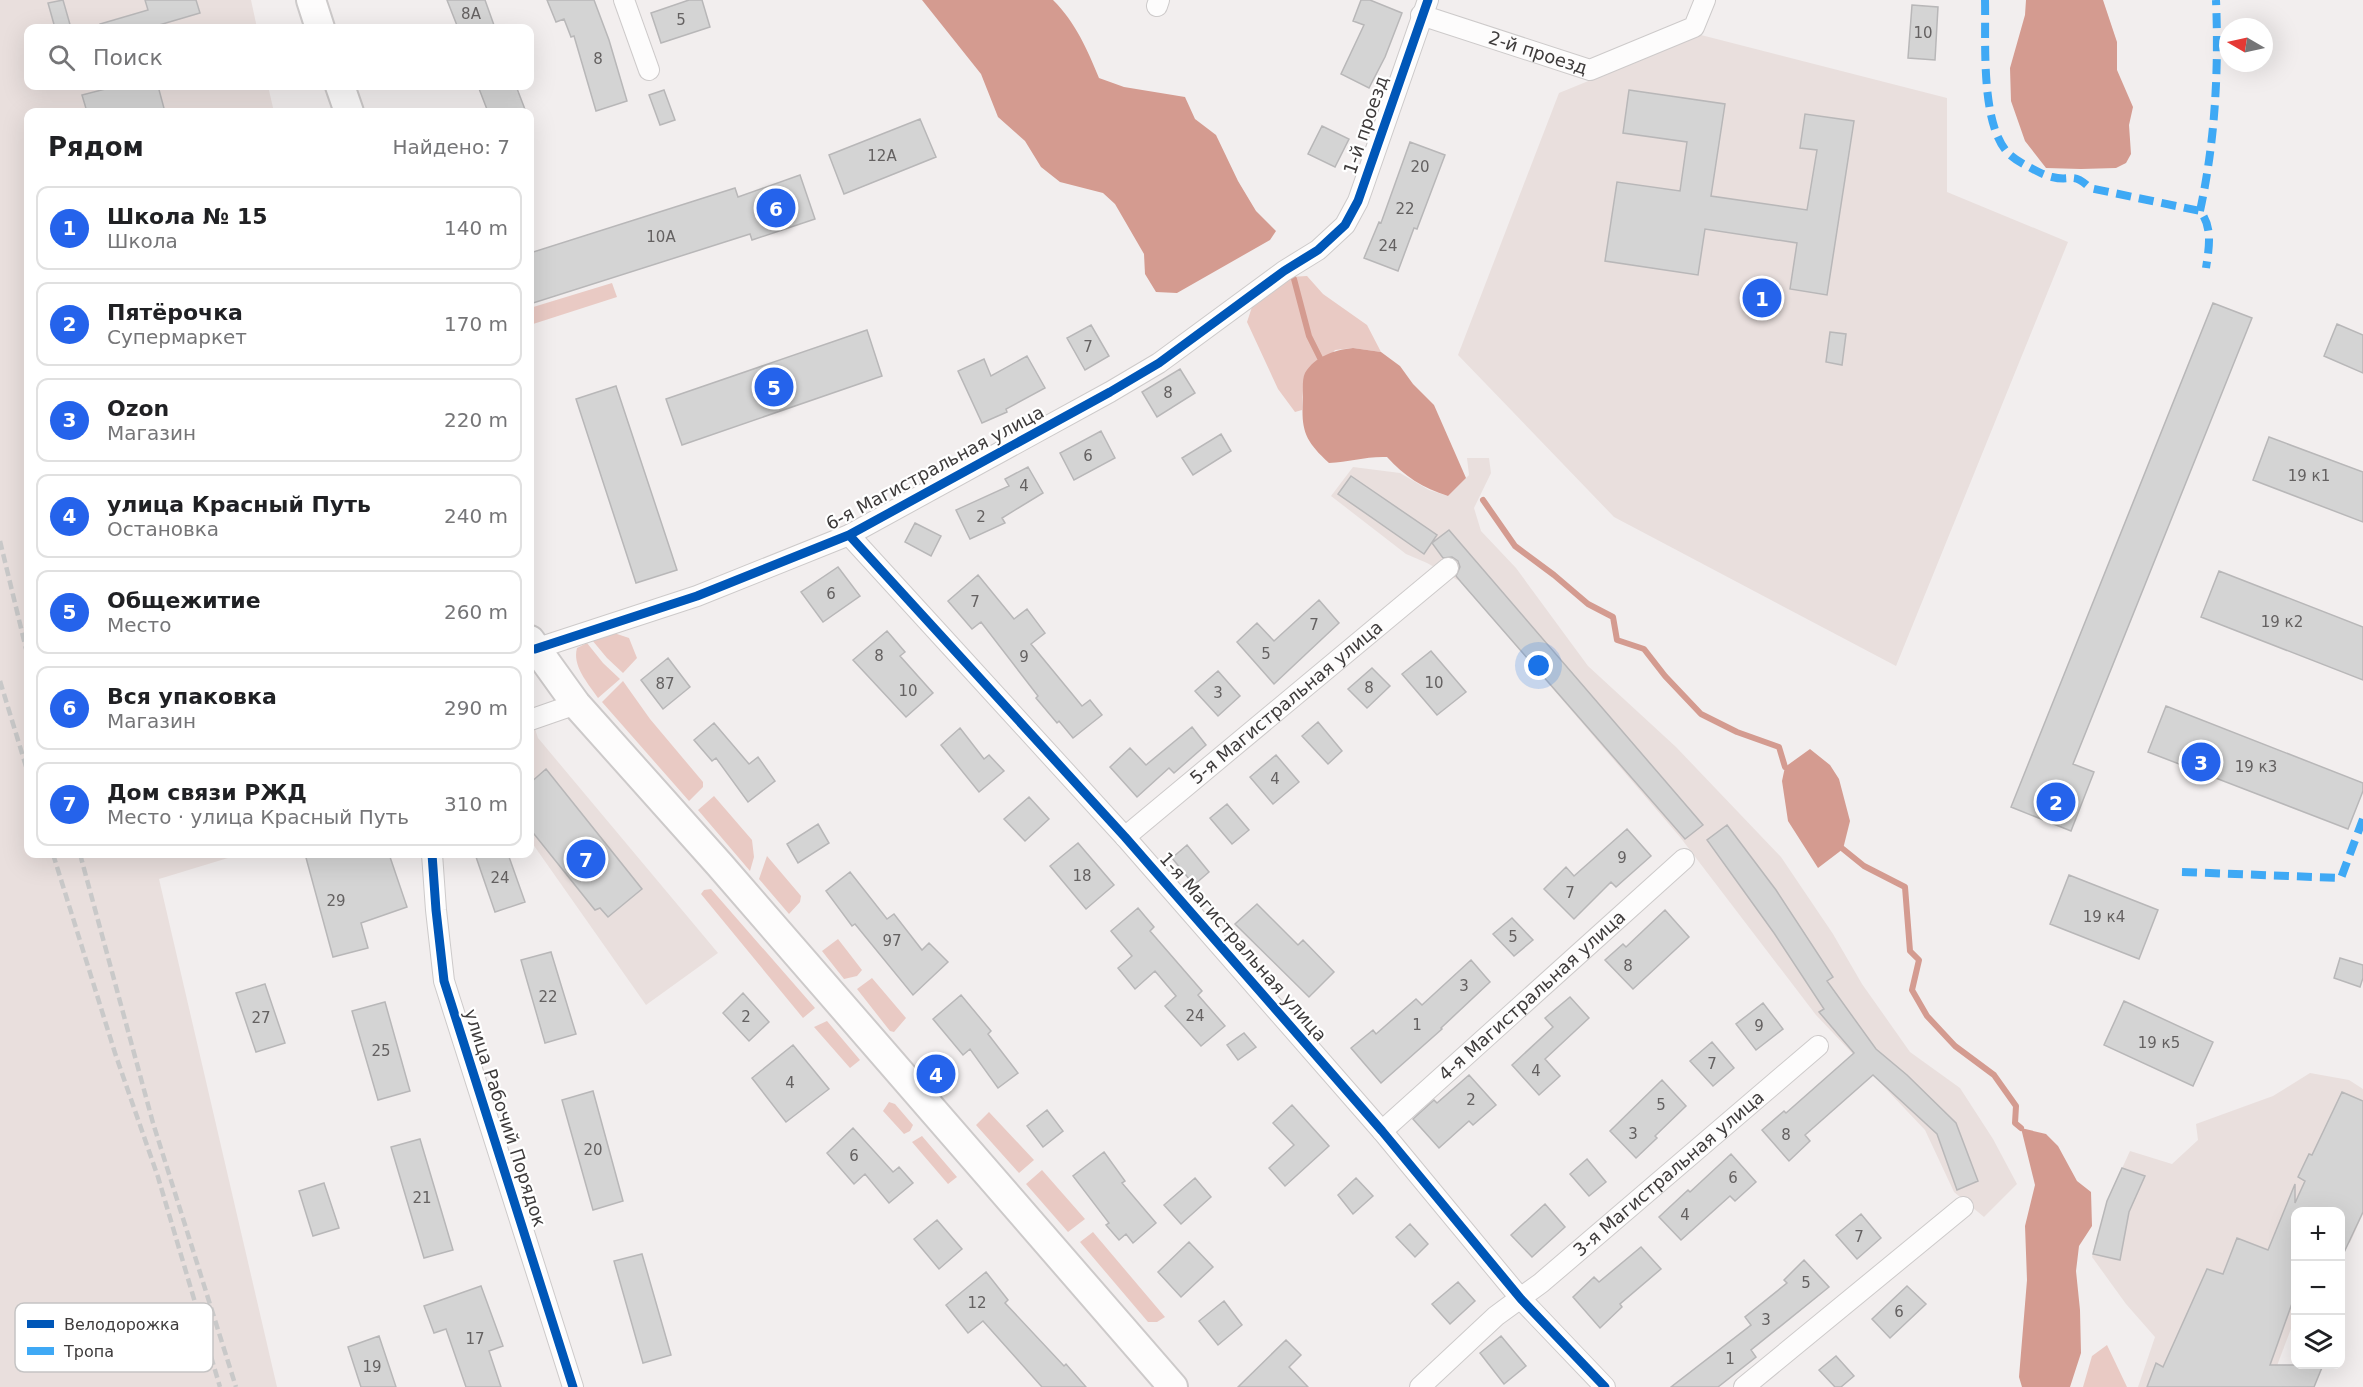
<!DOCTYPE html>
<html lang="ru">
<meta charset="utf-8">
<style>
:root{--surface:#fff;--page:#f2f2f2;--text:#202124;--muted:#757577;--line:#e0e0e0;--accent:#2563eb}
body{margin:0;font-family:"DejaVu Sans",sans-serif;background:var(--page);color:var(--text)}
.controls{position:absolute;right:18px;bottom:18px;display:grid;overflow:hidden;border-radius:12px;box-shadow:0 6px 24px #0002}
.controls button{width:54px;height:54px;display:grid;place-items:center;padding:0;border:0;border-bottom:2px solid var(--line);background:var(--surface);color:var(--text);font:30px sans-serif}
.compass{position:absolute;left:2219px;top:18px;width:54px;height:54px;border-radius:50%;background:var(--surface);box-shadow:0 6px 24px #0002;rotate:279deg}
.you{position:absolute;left:1539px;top:666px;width:21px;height:21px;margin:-15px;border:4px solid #fff;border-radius:50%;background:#1a73e8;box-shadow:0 0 0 9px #1a73e833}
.badge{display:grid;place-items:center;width:39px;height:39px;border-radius:50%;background:var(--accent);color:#fff;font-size:20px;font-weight:700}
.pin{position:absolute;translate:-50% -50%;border:3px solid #fff;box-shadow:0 2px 6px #0006}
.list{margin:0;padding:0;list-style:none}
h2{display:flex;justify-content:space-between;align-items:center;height:78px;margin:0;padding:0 24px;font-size:26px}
h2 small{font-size:20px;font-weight:400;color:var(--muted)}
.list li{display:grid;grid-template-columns:39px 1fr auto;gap:18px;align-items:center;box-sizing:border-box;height:84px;margin:0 12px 12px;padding:0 12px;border:2px solid var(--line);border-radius:12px}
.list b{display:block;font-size:22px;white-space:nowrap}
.list p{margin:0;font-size:20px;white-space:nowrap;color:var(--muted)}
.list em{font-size:20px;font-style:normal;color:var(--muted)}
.icon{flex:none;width:33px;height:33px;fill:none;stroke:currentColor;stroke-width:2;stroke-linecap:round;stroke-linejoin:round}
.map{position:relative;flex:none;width:2363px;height:1387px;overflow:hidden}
.search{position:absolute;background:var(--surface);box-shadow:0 6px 24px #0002;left:24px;top:24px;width:510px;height:66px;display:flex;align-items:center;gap:15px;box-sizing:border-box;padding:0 21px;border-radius:12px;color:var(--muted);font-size:22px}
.panel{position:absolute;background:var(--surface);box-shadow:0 6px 24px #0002;left:24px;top:108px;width:510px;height:750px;border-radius:12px}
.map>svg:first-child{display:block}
.built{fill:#e9dfdd}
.green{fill:#e9cac4}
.water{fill:#d49b90}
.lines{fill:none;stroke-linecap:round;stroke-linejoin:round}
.stream{stroke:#d49b90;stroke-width:6}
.building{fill:#d4d4d4;stroke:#b8b7b8;stroke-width:1.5}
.street-casing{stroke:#cdcaca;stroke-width:22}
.secondary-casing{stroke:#cdcaca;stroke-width:32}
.street{stroke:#fdfcfc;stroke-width:20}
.secondary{stroke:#fdfcfc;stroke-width:28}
.rail{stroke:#c9c9c9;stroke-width:4.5;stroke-dasharray:9 4.5;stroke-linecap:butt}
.quiet{stroke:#3fa9f5;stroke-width:8;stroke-dasharray:15 8;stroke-linecap:butt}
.cycleway-casing{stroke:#fff;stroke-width:13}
.cycleway{stroke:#0057b8;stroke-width:9}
.labels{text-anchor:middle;stroke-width:4.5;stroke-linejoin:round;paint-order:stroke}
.number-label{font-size:15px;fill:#646161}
.street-label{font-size:18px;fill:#3e3b3b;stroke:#fff}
.key{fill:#fff;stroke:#c5c4c4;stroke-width:1.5}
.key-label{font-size:16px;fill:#3e3b3b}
</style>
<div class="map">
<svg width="2363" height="1387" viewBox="0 0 2363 1387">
<rect width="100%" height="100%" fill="#f2eeee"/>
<!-- built -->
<path class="built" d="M0 0H251L257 28H28V86H268L274 112H28V854H241L159 879 277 1387H0Z
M1701 35 1947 98V192L2068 242 1896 666 1614 517 1458 355 1559 93Z
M1467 458H1489L1491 473 1474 508 1481 531 1516 568 1588 666 1676 747 1781 857 1833 934 1862 984 1910 1052 1960 1088 1993 1139 2017 1184 1984 1217 1954 1192 1925 1130 1816 1015 1680 837 1461 582 1427 563 1406 554 1331 496 1353 467 1400 473 1429 490 1448 496 1469 475Z
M530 713 538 738 718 953 646 1005 530 840Z
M2310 1073 2349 1080 2363 1089V1214L2350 1243 2341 1239 2340 1212H2296L2295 1318 2269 1387H2138L2155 1337 2126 1304 2092 1257 2107 1201 2130 1151 2172 1164 2198 1140 2196 1124 2273 1096Z"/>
<!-- green -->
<path class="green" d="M1307 276 1323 294 1367 325 1381 352 1353 348 1335 350 1303 391 1302 410 1295 412 1278 389 1247 322 1253 304 1290 277Z
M612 283 617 297 530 325V308Z
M614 633 629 638 637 658 623 673 607 658 592 640Z
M587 643 603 663 620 679 598 698C588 683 572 666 577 648Z
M623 681 650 719 703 782V787L689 801 602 702Z
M714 796 752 840 754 857 750 871 698 810Z
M767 856 801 896 800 902 789 914 759 879Z
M711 889 815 1008 803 1018 701 894 704 890Z
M838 939 862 970 857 976 844 979 822 951Z
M872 978 906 1018 894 1032 890 1031 857 989Z
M827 1021 860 1060 850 1068 814 1027Z
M889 1102 895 1104 913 1125 910 1131 904 1134 883 1111Z
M989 1112 1034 1160 1019 1173 976 1125Z
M922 1136 957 1177 948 1184 912 1142Z
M1042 1170 1085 1219 1068 1232 1026 1184Z
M1093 1232 1165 1317 1157 1322H1148L1080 1242Z
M2107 1345 2127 1387H2083L2092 1356Z"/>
<!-- water -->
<path class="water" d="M922 0H1053C1076 23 1087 49 1099 78L1124 87 1185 97 1195 119 1216 135 1238 181 1256 211 1276 231 1270 240 1177 293 1156 292 1145 274 1144 254 1115 204 1103 193 1060 182 1041 167 1025 141 998 117 981 74Z
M2026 0H2103L2117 42V70L2133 107 2129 125 2131 154 2126 163 2116 168 2081 169 2046 168 2025 141 2011 101 2010 68 2025 15Z
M1353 348 1381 352 1400 366 1413 384 1434 405 1466 478 1448 496C1423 488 1404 476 1387 457 1367 456 1349 462 1329 463 1304 440 1301 430 1303 397 1303 390 1302 379 1305 373 1315 356 1335 350 1353 348Z
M1810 749 1830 765 1839 779 1850 821 1843 849 1818 868 1788 821 1782 781 1785 767Z
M2021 1128 2046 1134 2058 1146 2077 1181 2091 1192 2092 1226 2079 1246 2076 1271 2080 1310 2081 1353 2070 1387H2022L2019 1377 2027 1280 2025 1226 2035 1185Z"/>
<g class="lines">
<!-- stream -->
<path class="stream" d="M1294 279 1309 336 1320 358
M1483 500 1515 546 1554 575 1588 604 1613 617 1617 640 1644 649 1665 676 1701 714 1737 732 1779 747 1785 767
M1843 849 1864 866 1905 887 1910 951 1919 960 1912 990 1927 1016 1955 1046 1994 1075 2016 1106 2015 1123 2021 1128"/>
</g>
<!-- building -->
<path class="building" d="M63 0 71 28H55L48 3Z
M145 0H196L200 13 149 28H101L100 24 148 10Z
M447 0H485L495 28H458Z
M547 0H594L609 40 627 101 596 111 574 36 571 37 564 19 556 22Z
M689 0H702L710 27 661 43 651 13Z
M1361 0H1370L1402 13 1385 57 1369 88 1341 74 1364 25 1353 21Z
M1912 5 1938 7 1935 60 1908 58Z
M117 86H158L165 112H87L82 95Z
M478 86H516L526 112H488Z
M664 90 675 120 660 125 649 95Z
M1629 90 1725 104 1711 196 1807 210 1817 150 1800 148 1805 114 1854 121 1827 295 1790 289 1797 243 1705 229 1698 275 1605 261 1617 182 1680 191 1687 142 1623 133Z
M920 119 936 157 844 194 829 155Z
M1322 126 1349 139 1335 167 1308 154Z
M1410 142 1445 155 1417 229 1414 228 1398 271 1364 258 1379 222 1381 223Z
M800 175 815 219 752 240 750 234 530 304V253L735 188 738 197Z
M2213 303 2252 318 2073 764 2094 772 2071 831 2011 807Z
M2337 324 2363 335V373L2324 356Z
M1091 325 1109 356 1085 370 1067 338Z
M867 330 882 376 682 445 666 399Z
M1830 332 1846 334 1842 365 1826 362Z
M1027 356 1045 388 1006 409 1007 412 982 423 958 371 984 359 991 376Z
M1180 369 1195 393 1157 417 1142 392Z
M616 386 677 570 636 583 576 399Z
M1101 431 1115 458 1074 480 1060 453Z
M1221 434 1231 451 1193 475 1182 458Z
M2269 437 2363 472V522L2253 480Z
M1028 467 1043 493 1002 518 1005 523 970 539 956 510 1009 486 1005 479Z
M1351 476 1437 535 1424 554 1338 494Z
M915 523 941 536 931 556 905 542Z
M1449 530 1685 804 1703 825 1685 839 1461 582 1456 576 1460 567 1458 561 1452 557 1443 558 1432 543Z
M838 567 860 596 823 622 801 592Z
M2219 571 2363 627V680L2201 617Z
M978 575 1014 619 1027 609 1045 633 1031 644 1082 706 1090 700 1102 715 1073 738 1059 721 1057 723 1036 698 1038 696 981 622 972 629 948 601Z
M1319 600 1339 623 1274 684 1237 642 1257 623 1274 641Z
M887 631 905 652 900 656 933 693 906 717 853 660Z
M1431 651 1466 692 1437 715 1402 674Z
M668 658 690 687 663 709 641 680Z
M1372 668 1390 686 1367 708 1348 689Z
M1218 671 1240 696 1218 716 1195 691Z
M2166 706 2363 783V791L2348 829 2148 752Z
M1318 722 1342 751 1328 764 1302 736Z
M714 723 749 764 758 757 775 781 748 802 716 758 712 761 694 740Z
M1192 727 1206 745 1174 773 1169 768 1137 797 1110 767 1130 748 1146 765Z
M960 728 984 759 989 755 1004 771 979 792 941 745Z
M1276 755 1299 782 1273 804 1250 777Z
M546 769 642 889 608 917 600 908 595 910 530 829V783Z
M1029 797 1049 819 1025 841 1004 819Z
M1227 804 1249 830 1232 844 1210 818Z
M818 824 829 843 798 863 787 844Z
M1727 825 1776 890 1833 977 1827 981 1876 1049 1907 1075 1956 1123 1978 1181 1957 1190 1937 1134 1873 1075 1805 1135 1810 1141 1789 1161 1762 1130 1784 1111 1786 1113 1854 1053 1819 1012 1824 1009 1774 933 1707 840Z
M1627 829 1651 856 1616 887 1611 882 1574 919 1544 889 1566 867 1574 876Z
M1078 843 1114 885 1086 909 1050 866Z
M1187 845 1209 872 1194 885 1172 858Z
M305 854H389L407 907 361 923 368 948 333 957Z
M475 854H508L525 902 495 912Z
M850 872 887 919 894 914 922 950 929 943 948 962 913 995 855 924 852 926 826 891Z
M2069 875 2158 910 2139 959 2050 924Z
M1257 904 1298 945 1303 940 1334 972 1309 997 1235 924Z
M1138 908 1154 927 1150 931 1202 991 1198 995 1225 1026 1201 1046 1165 1006 1176 996 1155 971 1135 989 1118 968 1132 956 1111 931Z
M1665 910 1689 937 1633 989 1605 960 1623 944 1626 947Z
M1512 918 1533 940 1514 956 1493 934Z
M551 952 576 1034 545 1043 521 960Z
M2340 958 2363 965V978L2360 987 2334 978Z
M1471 960 1490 982 1441 1028 1442 1029 1381 1083 1351 1048 1373 1030 1376 1034 1416 999 1422 1005Z
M265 984 285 1043 256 1052 236 993Z
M743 993 769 1022 749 1041 723 1013Z
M961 995 991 1031 988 1034 1018 1073 998 1088 970 1049 963 1055 933 1019Z
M1570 997 1589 1018 1545 1059 1560 1076 1539 1095 1512 1065 1553 1027 1545 1018Z
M2124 1001 2213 1042 2193 1086 2104 1045Z
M385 1002 410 1091 378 1100 352 1011Z
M1763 1003 1783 1029 1756 1050 1736 1024Z
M1244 1033 1256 1047 1238 1060 1227 1045Z
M1712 1042 1734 1068 1713 1086 1690 1061Z
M793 1045 829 1089 786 1122 752 1078Z
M1469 1075 1496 1105 1473 1125 1469 1121 1439 1148 1413 1119 1434 1100 1437 1103Z
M1662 1080 1686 1106 1655 1136 1657 1138 1636 1158 1610 1131Z
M593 1091 623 1201 593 1210 562 1100Z
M2342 1092 2363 1101V1212L2340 1261V1212H2295V1295L2270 1365H2323L2314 1387H2147L2156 1363 2163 1367 2207 1269 2223 1274 2237 1238 2268 1250 2295 1184V1203L2305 1181 2298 1177 2309 1154 2312 1155Z
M1292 1105 1329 1146 1285 1186 1269 1168 1294 1145 1273 1123Z
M1047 1110 1063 1131 1043 1147 1027 1126Z
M853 1128 893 1172 899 1167 913 1183 889 1203 865 1174 854 1184 827 1153Z
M420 1139 453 1250 424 1258 391 1147Z
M1104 1152 1125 1181 1122 1183 1156 1223 1133 1243 1126 1234 1119 1240 1106 1225 1109 1223 1073 1176Z
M1731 1154 1756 1182 1735 1201 1730 1196 1681 1240 1659 1217 1688 1190 1690 1192Z
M1587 1159 1606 1182 1589 1196 1570 1174Z
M2122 1168 2145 1176 2129 1212 2120 1260 2093 1254 2107 1201Z
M1195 1178 1211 1197 1181 1224 1164 1205Z
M1356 1178 1373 1196 1353 1214 1338 1195Z
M324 1183 339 1228 313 1236 299 1191Z
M1545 1204 1565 1227 1532 1257 1511 1235Z
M1861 1214 1881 1238 1857 1259 1836 1235Z
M937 1220 962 1249 939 1269 914 1239Z
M1410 1224 1428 1244 1415 1257 1396 1237Z
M1189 1242 1213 1267 1181 1297 1158 1272Z
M1641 1247 1661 1269 1620 1304 1622 1307 1600 1328 1573 1297 1594 1277 1599 1282Z
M642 1254 671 1355 643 1363 614 1261Z
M1804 1260 1829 1287 1751 1350 1756 1357 1718 1387H1671L1751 1325 1745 1317 1787 1283 1784 1280Z
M986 1272 1008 1300 1005 1303 1064 1366 1066 1364 1086 1387H1042L983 1321 968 1333 946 1305Z
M1458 1282 1475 1301 1450 1324 1432 1304Z
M481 1286 503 1346 489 1351 501 1387H466L446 1329 434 1333 424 1306Z
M1907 1286 1926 1304 1890 1338 1872 1319Z
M1224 1301 1242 1325 1218 1345 1199 1321Z
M379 1336 396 1387H361L348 1347Z
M1501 1336 1526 1366 1504 1384 1480 1353Z
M1286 1340 1301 1355 1289 1367 1308 1387H1238Z
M1836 1356 1854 1376 1841 1387H1835L1819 1370Z"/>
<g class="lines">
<defs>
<g id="street">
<path d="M624 0 649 70"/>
<path d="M1157 6 1159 0"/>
<path id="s1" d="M1421 15 1590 70 1694 27 1705 0"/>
<path d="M849 535 1125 837 1382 1131 1521 1299 1605 1387"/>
<path d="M535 649 697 596 849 535 1110 392 1159 363 1284 271 1318 250 1345 225 1358 201 1428 0"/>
<path d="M530 720 576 704"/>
<path id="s2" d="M1125 837 1448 568"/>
<path d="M432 854 436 910 444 981 573 1387"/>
<path id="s3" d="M1382 1131 1684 859"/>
<path id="s4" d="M1420 1387 1496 1316 1541 1283 1818 1046"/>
<path d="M1744 1387 1963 1207"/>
</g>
<path id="secondary" d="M311 0 320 28
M340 86 349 112
M530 640 576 704 719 864 1173 1387"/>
</defs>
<!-- street casing -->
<use href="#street" class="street-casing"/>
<!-- secondary casing -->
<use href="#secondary" class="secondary-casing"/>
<!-- street -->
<use href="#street" class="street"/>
<!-- secondary -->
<use href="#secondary" class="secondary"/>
<!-- rail -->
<path class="rail" d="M0 541 28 657
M0 681 28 773
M53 854 115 1053 158 1177 220 1387
M80 854 153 1123 236 1387"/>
<!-- quiet -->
<path class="quiet" d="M1985 0C1986 40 1980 123 2008 153 2013 158 2021 163 2027 166 2035 170 2043 175 2052 177 2072 182 2072 171 2090 188L2200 211C2213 227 2209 248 2206 268
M2200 211C2215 142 2219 70 2216 0
M2182 872 2341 878 2363 819"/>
<defs>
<path id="cycleway" d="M849 535 1125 837 1382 1131 1521 1299 1605 1387
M535 649 697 596 849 535 1110 392 1159 363 1284 271 1318 250 1345 225 1358 201 1428 0
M432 854 436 910 444 981 573 1387"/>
</defs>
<!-- cycleway casing -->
<use href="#cycleway" class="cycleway-casing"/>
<!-- cycleway -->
<use href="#cycleway" class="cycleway"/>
</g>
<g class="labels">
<!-- number labels -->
<g class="number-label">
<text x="471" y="19">8А</text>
<text x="681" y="25">5</text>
<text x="1923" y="38">10</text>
<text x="598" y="64">8</text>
<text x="882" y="161">12А</text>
<text x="1420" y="172">20</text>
<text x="1405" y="214">22</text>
<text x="661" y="242">10А</text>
<text x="1388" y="251">24</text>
<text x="1088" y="352">7</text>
<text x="1168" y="398">8</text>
<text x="1088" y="461">6</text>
<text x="2309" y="481">19 к1</text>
<text x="1024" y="491">4</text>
<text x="981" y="522">2</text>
<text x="831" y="599">6</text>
<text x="975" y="607">7</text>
<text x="2282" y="627">19 к2</text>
<text x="1314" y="630">7</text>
<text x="1266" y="659">5</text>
<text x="879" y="661">8</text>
<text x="1024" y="662">9</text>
<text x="1434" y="688">10</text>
<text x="665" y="689">87</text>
<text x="1369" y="693">8</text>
<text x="908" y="696">10</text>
<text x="1218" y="698">3</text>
<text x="2256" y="772">19 к3</text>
<text x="1275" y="784">4</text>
<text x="1622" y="863">9</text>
<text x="1082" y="881">18</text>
<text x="500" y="883">24</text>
<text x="1570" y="898">7</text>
<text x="336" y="906">29</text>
<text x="2104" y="922">19 к4</text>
<text x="1513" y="942">5</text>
<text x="892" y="946">97</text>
<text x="1628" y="971">8</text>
<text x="1464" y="991">3</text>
<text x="548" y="1002">22</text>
<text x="1195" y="1021">24</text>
<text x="746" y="1022">2</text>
<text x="261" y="1023">27</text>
<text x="1417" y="1030">1</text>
<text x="1759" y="1031">9</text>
<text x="2159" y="1048">19 к5</text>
<text x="381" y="1056">25</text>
<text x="1712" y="1069">7</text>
<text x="1536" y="1076">4</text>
<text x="790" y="1088">4</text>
<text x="1471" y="1105">2</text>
<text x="1661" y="1110">5</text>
<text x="1633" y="1139">3</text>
<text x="1786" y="1140">8</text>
<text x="593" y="1155">20</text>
<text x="854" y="1161">6</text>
<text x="1733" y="1183">6</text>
<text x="422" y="1203">21</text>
<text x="1685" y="1220">4</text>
<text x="1859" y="1242">7</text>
<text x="1806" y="1288">5</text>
<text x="977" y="1308">12</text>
<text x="1899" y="1317">6</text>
<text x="1766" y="1325">3</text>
<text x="475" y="1344">17</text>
<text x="1730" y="1364">1</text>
<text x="372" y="1372">19</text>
</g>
<!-- street labels -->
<g class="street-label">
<text dy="6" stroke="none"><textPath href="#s1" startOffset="123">2-й проезд</textPath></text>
<text transform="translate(1366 125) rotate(-71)" y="6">1-й проезд</text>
<text transform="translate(935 468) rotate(-28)" y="6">6-я Магистральная улица</text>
<text dy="6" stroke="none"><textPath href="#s2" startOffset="210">5-я Магистральная улица</textPath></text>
<text transform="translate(1243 947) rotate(49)" y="6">1-я Магистральная улица</text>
<text dy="6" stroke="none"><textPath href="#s3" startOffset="202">4-я Магистральная улица</textPath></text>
<text transform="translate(505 1118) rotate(72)" y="6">улица Рабочий Порядок</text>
<text dy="6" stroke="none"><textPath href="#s4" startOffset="328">3-я Магистральная улица</textPath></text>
</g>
</g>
<!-- legend -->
<rect x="15" y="1303" width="198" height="69" rx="9" class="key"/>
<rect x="27" y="1320" width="27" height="8" fill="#0057b8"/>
<rect x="27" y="1347" width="27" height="8" fill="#3fa9f5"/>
<g class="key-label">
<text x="64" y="1330">Велодорожка</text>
<text x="64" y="1357">Тропа</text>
</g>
</svg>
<div class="controls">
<button>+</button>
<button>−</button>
<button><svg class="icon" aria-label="layers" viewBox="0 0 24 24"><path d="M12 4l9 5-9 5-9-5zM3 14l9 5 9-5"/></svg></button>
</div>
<svg class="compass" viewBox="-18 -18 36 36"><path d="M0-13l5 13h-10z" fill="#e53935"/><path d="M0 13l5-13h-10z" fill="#757577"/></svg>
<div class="you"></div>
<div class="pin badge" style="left:1762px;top:298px">1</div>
<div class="pin badge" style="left:2056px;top:802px">2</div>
<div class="pin badge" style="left:2201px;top:762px">3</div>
<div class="pin badge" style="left:936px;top:1074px">4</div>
<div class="pin badge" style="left:774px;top:387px">5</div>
<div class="pin badge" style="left:776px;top:208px">6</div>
<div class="pin badge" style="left:586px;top:859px">7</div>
<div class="search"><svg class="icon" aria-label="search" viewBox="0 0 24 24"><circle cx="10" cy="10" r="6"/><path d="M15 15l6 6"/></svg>Поиск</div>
<section class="panel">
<h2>Рядом<small>Найдено: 7</small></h2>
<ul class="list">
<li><span class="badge">1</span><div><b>Школа № 15</b><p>Школа</p></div><em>140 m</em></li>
<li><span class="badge">2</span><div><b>Пятёрочка</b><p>Супермаркет</p></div><em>170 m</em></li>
<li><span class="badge">3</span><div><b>Ozon</b><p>Магазин</p></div><em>220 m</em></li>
<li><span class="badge">4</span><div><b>улица Красный Путь</b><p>Остановка</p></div><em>240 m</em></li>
<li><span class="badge">5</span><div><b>Общежитие</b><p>Место</p></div><em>260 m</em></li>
<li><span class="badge">6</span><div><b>Вся упаковка</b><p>Магазин</p></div><em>290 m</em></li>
<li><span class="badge">7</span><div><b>Дом связи РЖД</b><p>Место · улица Красный Путь</p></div><em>310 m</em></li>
</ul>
</section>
</div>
